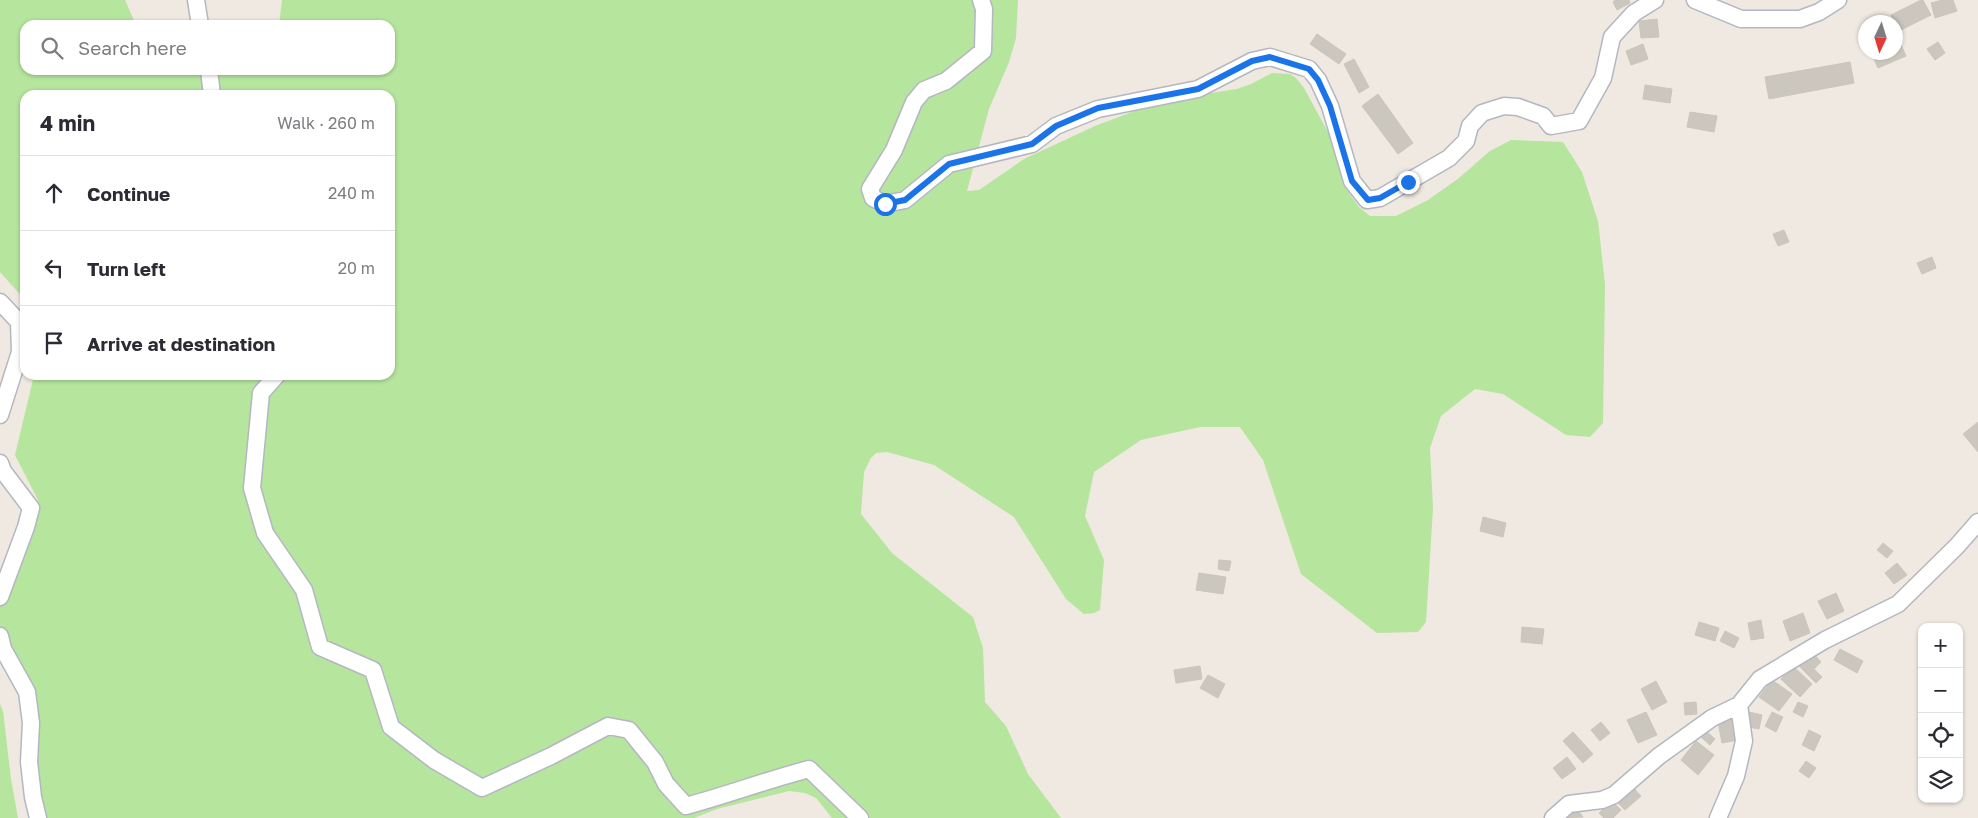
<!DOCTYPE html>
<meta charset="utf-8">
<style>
:root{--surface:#fff;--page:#f2f2f3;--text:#2b2b33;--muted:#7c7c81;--line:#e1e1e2}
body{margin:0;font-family:"Golos Text",sans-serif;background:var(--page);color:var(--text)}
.controls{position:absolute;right:15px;bottom:15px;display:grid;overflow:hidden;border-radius:10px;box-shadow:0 1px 4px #0004}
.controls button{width:45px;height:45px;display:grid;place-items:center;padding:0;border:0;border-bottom:1px solid var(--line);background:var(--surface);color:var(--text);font:25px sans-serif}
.compass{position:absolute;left:1858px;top:15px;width:45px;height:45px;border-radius:50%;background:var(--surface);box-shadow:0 1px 4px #0004;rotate:184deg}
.stop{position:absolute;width:15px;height:15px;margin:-11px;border:4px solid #1a73e8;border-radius:50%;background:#fff}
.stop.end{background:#1a73e8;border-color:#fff;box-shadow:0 1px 5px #0008}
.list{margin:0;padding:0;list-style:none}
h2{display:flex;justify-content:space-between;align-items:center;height:65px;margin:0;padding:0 20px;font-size:21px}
h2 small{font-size:16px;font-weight:400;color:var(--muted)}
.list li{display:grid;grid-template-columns:32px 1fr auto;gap:15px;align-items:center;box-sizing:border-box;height:75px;padding:0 20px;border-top:1px solid var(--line)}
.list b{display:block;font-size:19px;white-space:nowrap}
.list em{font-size:16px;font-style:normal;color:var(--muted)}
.icon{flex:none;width:28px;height:28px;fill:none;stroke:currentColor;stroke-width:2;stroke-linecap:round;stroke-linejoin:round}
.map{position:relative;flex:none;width:1978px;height:818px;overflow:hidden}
.search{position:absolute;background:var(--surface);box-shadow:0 1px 4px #0004;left:20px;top:20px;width:375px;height:55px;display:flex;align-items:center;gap:12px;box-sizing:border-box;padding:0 18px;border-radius:15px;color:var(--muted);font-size:19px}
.panel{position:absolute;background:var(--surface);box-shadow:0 1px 4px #0004;left:20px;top:90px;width:375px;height:290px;border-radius:15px}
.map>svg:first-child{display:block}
.green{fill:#b6e59e}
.building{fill:#cbc7bf;stroke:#cbc5ba}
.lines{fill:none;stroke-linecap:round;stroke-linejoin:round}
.minor-casing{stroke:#b4b7c1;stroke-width:19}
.minor{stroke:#fff;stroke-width:16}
.route{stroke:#1a73e8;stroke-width:6}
</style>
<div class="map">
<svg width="1978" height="818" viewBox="0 0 1978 818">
<rect width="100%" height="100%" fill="#efe9e1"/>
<!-- green -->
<path class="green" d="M0 0H125L136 25H25V70H390V25H279L282 0H1018L1016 38 1009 62 989 109 967 191 979 190 1024 159 1095 126 1148 106 1177 98 1237 89 1251 84 1272 73 1290 74 1296 78 1304 88 1330 136 1344 186 1359 207 1370 216H1396L1428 200 1459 178 1490 151 1511 140 1563 142 1582 172 1598 221 1605 284 1603 423 1590 437 1566 435 1503 394 1475 389 1441 416 1430 448 1433 508 1426 622 1418 632 1377 633 1301 574 1263 460 1240 427H1200L1141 440 1094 472 1085 516 1104 560 1100 610 1094 613 1084 614 1066 599 1014 517 934 465 887 452 876 453 871 458 864 472 861 514 892 553 973 617 983 648 985 702 1006 726 1028 774 1061 818H832L816 798 805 793 789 791 717 809 694 818H43L36 779 37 728 0 635V604L38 500 15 455 34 375H390V95H25V300L0 272Z
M0 704 3 711 11 779 18 818H0Z"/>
<!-- building -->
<path class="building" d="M1615 0H1629L1630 3 1617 10 1613 2Z
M1921 0H1923L1931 15 1899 31 1891 15Z
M1942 0H1953L1957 11 1935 18 1931 3Z
M1657 19 1659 37 1641 38 1639 21Z
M1317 34 1346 54 1339 64 1310 44Z
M1898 38 1906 56 1878 68 1871 52H1896V39Z
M1938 42 1945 53 1935 60 1927 49Z
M1643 44 1648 59 1631 65 1626 51Z
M1354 59 1369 87 1359 93 1344 64Z
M1850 62 1854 83 1769 99 1765 77Z
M1645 85 1672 89 1670 103 1643 99Z
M1378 94 1413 143 1398 154 1362 106Z
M1690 112 1717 116 1714 132 1687 127Z
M1784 230 1789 242 1778 246 1773 234Z
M1932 257 1936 268 1922 274 1917 263Z
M1978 422V452L1963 434Z
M1483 517 1506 523 1503 537 1480 531Z
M1883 543 1893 551 1887 558 1877 550Z
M1219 560 1231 561 1229 571 1218 569Z
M1897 563 1907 575 1894 584 1885 573Z
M1199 573 1226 577 1223 594 1196 590Z
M1836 593 1844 611 1827 619 1818 601Z
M1803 613 1810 633 1790 641 1783 621Z
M1761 620 1764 638 1751 640 1748 623Z
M1699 622 1719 628 1715 641 1695 635Z
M1522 627 1544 629 1542 644 1521 642Z
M1725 631 1739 638 1734 648 1720 641Z
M1840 649 1863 661 1857 673 1834 660Z
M1813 653 1821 662 1814 669 1822 677 1816 683 1799 666Z
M1200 666 1202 679 1176 683 1174 670Z
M1793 666 1812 684 1800 697 1781 679Z
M1208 675 1225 684 1218 698 1200 688Z
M1772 680 1792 694 1779 711 1759 697Z
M1656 681 1667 702 1652 710 1641 689Z
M1696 702 1697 714 1685 715 1684 703Z
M1798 702 1808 706 1803 717 1793 712Z
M1646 712 1657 735 1638 743 1627 720Z
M1749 712 1762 715 1759 729 1745 726Z
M1772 712 1783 717 1776 732 1765 726Z
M1735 719 1738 740 1722 743 1718 722Z
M1601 722 1610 733 1600 741 1591 730Z
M1809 730 1821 736 1814 751 1802 745Z
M1706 731 1715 739 1710 745 1701 737Z
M1573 732 1593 754 1583 763 1563 741Z
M1696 741 1714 755 1698 775 1681 760Z
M1567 757 1576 769 1562 779 1553 768Z
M1806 761 1816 768 1809 778 1799 771Z
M1630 784 1641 796 1625 810 1614 799Z
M1612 801 1621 810 1613 818H1604L1599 813Z
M1577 809 1583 817 1568 818 1567 816Z"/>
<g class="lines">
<defs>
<path id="minor" d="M196 0 200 25
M981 0 984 9 983 51 946 81 924 90 914 102 894 150 870 189 873 198 885 204 905 200 949 164 1032 144 1056 126 1098 109 1198 89 1252 61 1270 57 1309 69 1318 80 1330 106 1352 181 1367 200 1380 198 1449 158 1466 141 1470 126 1482 113 1504 106 1518 107 1543 116 1551 126 1579 121 1603 78 1612 37 1634 13 1655 0
M1695 0 1741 19H1800L1819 12 1838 0
M209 70 212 95
M0 302 19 322 20 352 0 415
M277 375 261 393 252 488 265 533 304 590 320 647 373 670 391 727 434 760 482 788 551 756 608 726 629 730 655 762 666 784 686 806C727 795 767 780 809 769L860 818
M0 463 3 471 31 508 26 527 0 597
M0 636 3 649 27 692 31 723 29 762 33 797 38 818
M1553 818 1569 804 1602 800 1614 795 1659 756 1712 718 1739 705
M1718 818 1736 776 1744 741 1739 705 1760 679 1825 640 1898 604 1957 546 1978 522"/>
</defs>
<!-- minor casing -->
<use href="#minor" class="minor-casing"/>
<!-- minor -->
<use href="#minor" class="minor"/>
</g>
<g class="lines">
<!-- route -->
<path class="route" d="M885 204 905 200 949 164 1032 144 1056 126 1098 108 1198 89 1252 61 1270 57 1309 69 1318 80 1330 106 1352 181 1368 200 1380 198 1408 182"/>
</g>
</svg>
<div class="controls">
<button>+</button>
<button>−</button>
<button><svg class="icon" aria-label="locate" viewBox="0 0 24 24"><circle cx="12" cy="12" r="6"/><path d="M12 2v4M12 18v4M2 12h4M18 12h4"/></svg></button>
<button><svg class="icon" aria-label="layers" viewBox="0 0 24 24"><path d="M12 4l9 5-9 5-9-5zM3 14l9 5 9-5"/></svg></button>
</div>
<svg class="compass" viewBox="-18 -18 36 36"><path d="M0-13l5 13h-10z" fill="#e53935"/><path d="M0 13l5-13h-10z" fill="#7c7c81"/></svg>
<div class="stop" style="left:885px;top:204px"></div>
<div class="stop end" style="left:1408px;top:182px"></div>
<div class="search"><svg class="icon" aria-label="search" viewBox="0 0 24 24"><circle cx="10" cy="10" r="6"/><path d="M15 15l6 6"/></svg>Search here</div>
<section class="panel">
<h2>4 min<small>Walk · 260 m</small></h2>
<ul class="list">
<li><svg class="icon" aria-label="ahead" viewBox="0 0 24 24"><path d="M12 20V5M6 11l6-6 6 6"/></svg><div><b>Continue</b></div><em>240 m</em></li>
<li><svg class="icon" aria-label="left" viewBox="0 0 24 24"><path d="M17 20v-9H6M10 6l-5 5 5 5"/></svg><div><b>Turn left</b></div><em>20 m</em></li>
<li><svg class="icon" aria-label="arrive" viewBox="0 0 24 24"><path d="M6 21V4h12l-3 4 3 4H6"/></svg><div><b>Arrive at destination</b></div></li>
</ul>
</section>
</div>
